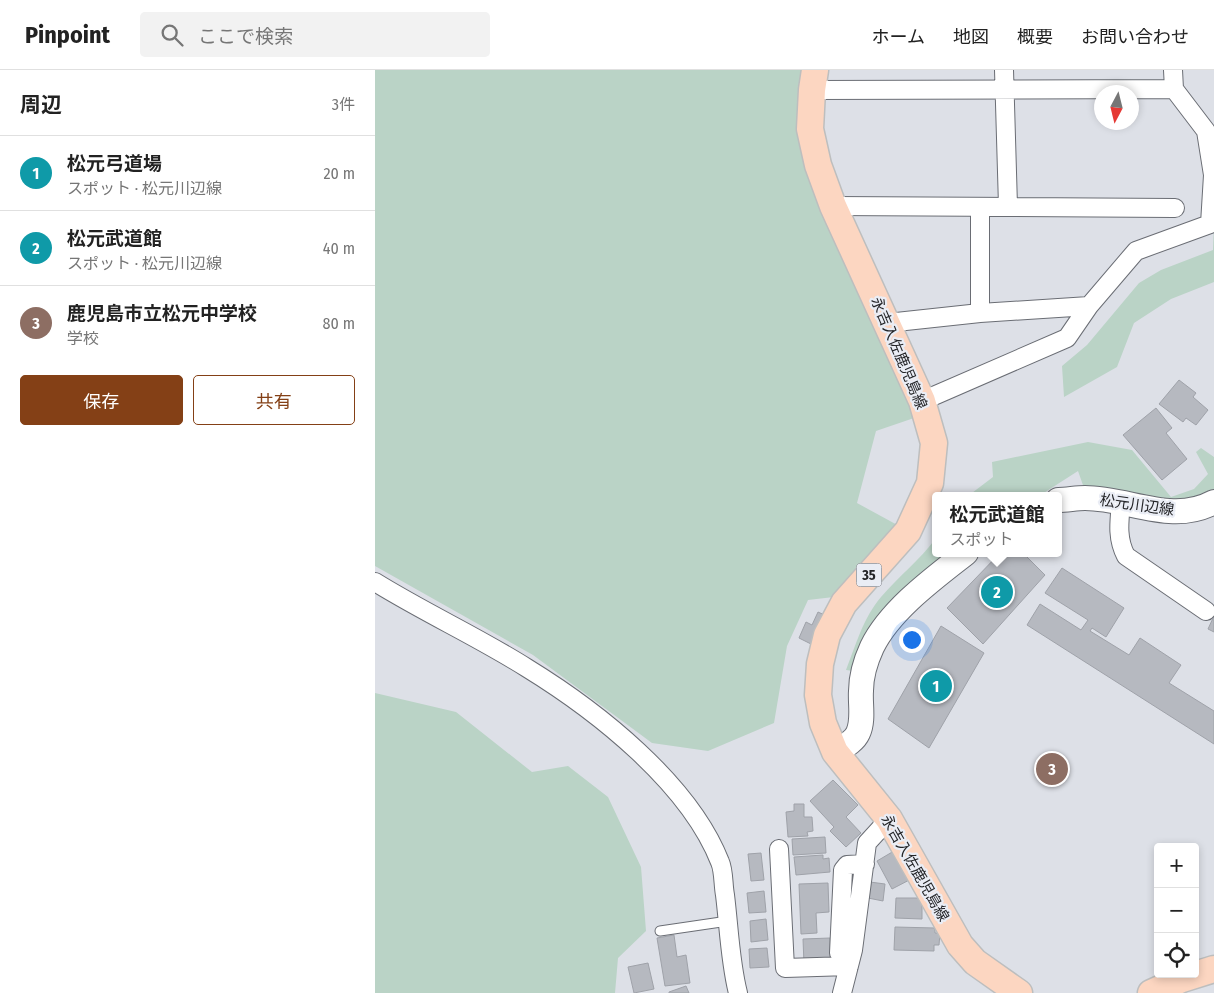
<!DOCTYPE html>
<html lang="ja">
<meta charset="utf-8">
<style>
:root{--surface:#fff;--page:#f2f2f2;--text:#222;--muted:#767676;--line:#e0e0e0;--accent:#844016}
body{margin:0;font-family:"Fira Sans Condensed","Noto Sans JP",sans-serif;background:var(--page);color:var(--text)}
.controls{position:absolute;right:15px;bottom:15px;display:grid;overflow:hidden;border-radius:5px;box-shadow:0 2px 8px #0003}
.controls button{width:45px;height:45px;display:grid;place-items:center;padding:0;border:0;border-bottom:1px solid var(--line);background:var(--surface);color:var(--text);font:25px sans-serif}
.compass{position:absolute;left:719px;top:15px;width:45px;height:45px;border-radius:50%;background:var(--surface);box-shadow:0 2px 8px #0003;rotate:187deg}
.you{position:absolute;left:536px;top:569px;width:18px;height:18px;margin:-12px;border:4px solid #fff;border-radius:50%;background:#1a73e8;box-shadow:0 0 0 8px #1a73e833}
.badge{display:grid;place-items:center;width:32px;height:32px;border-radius:50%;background:var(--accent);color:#fff;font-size:16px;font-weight:700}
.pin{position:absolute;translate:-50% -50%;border:2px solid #fff;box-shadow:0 1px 5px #0006}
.popup{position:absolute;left:557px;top:422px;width:130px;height:65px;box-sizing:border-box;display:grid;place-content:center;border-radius:5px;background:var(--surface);filter:drop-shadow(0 1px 4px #0005);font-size:16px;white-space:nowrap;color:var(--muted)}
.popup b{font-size:19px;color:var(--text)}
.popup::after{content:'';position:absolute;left:50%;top:100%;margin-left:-10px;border:10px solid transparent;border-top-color:var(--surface)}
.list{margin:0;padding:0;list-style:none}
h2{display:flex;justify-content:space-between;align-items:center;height:65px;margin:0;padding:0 20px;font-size:21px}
h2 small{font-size:16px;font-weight:400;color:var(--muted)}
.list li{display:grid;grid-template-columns:32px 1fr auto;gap:15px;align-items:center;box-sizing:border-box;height:75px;padding:0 20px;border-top:1px solid var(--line)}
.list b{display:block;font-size:19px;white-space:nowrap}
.list p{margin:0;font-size:16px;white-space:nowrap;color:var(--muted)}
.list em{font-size:16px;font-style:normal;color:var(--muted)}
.actions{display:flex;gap:10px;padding:15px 20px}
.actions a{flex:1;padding:11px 0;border:1px solid var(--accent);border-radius:5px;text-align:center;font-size:18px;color:var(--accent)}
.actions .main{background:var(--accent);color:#fff}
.icon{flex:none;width:28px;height:28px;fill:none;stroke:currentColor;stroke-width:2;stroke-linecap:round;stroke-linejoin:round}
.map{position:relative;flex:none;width:839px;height:923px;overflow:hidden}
header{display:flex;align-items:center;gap:30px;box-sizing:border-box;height:70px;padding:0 25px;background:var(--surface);border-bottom:1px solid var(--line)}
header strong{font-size:24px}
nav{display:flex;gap:28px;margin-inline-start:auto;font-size:18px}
.search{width:350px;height:45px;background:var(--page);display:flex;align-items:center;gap:12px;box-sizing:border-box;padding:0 18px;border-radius:5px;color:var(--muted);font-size:19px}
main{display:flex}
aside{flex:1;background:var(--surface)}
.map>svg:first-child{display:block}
.green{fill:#bad3c6}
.building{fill:#b6b9c0;stroke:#9fa2a9}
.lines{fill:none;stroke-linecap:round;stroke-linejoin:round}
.lane-casing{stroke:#6a6d74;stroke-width:11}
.street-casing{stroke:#6a6d74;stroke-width:20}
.secondary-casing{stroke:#6a6d74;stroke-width:26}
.primary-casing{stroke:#bdbebe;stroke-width:29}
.lane{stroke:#fff;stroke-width:9}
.street{stroke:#fff;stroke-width:18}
.secondary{stroke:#fff;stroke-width:24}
.primary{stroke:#fcd6c1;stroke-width:26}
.labels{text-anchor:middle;stroke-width:4.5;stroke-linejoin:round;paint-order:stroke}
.shield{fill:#eaedf5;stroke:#5f6166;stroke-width:1}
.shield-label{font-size:14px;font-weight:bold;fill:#242528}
.street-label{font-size:15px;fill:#242528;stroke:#eaedf5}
</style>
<header>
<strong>Pinpoint</strong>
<div class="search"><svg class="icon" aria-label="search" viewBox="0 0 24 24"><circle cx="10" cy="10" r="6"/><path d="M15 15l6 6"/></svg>ここで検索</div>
<nav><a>ホーム</a><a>地図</a><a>概要</a><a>お問い合わせ</a></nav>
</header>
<main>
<aside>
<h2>周辺<small>3件</small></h2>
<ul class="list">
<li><span class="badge" style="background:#0f9aa8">1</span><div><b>松元弓道場</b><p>スポット · 松元川辺線</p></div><em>20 m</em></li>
<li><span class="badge" style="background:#0f9aa8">2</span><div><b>松元武道館</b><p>スポット · 松元川辺線</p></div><em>40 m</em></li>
<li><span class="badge" style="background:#8d6e63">3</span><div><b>鹿児島市立松元中学校</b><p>学校</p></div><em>80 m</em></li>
</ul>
<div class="actions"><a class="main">保存</a><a>共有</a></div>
</aside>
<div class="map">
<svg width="839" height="923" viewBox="0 0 839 923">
<rect width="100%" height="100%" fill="#dde0e7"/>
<!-- green -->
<path class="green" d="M0 0H433L425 55 535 331 539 348 501 361 482 433 526 457 476 525 433 530 412 576 399 653 333 681 277 673 158 585 0 496Z
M839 154V212L796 229 759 253 742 297 689 327 687 296 712 275 764 213 786 200 838 180Z
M713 372 757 380 796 427 819 419 833 404 821 382 826 378 839 387V425L798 435 709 418 703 401 664 426H593L618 407 617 392Z
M561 468V483H578L478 601 471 600C481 575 488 548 506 527 523 507 545 490 561 468Z
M0 623 81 642 157 702 193 696 233 727 266 797 271 861 243 888 240 923H0Z"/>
<!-- building -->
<path class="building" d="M804 310 821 323 818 327 833 340 821 355 811 348 808 352 784 334Z
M781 338 797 358 791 363 812 389 787 410 748 365Z
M625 483H648L670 505 608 574 572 538Z
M687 498 749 538 731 567 717 558 715 561 754 585 765 568 806 595 794 613 839 641V674L652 555 665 534 706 560 713 550 670 523Z
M443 542 456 548 442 577 424 568 431 552 437 555Z
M839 546V562L833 559Z
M566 556 609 583 554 678 513 649Z
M458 710 483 735 471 747 486 763 471 777 455 761 459 757 435 731Z
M419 734H429V747H437L438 761 432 762 433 766 413 767 411 742 419 741Z
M450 767 451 783 418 785 417 769Z
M524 778 540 807 517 819 502 791Z
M386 783 389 810 376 811 373 784Z
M448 785V789L454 788 455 802 421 805 419 787Z
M495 812 510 814 508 831 493 828Z
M453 813 454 842 441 843 442 863 426 864 424 814Z
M389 821 391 842 374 843 372 823Z
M521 828H547V849L520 848Z
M391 849 393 870 376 872 375 851Z
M520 857 560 858V863H565L564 875H559V881L519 880Z
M299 865 302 887 311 885 315 913 290 916 282 868Z
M455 868 456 893 429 894 428 869Z
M392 878 394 897 375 898 374 879Z
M273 893 279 919 259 923 253 897Z
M311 916 314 923H294V922Z"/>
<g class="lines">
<defs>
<path id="lane" d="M285 861 353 851"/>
<path id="street" d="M629 0 633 136
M437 20 799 19
M458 136 800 138
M605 137V243
M512 253 605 243 714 236
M547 331 692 268 714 236 761 181 835 154 838 105 831 61 799 19 798 0
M746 433C744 453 742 469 751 486L831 541
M0 512C50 543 103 567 152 598 222 641 314 713 345 792 349 801 348 815 350 825 354 857 355 892 363 923
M404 779 410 898 474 896
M464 883 468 800 472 795 490 794
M467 923 478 880 492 773 514 749"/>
<path id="secondary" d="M683 430C692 430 701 428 710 428 754 428 797 455 839 432
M460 682C468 677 479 672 483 663 489 650 485 634 486 621 486 606 491 590 497 577 515 540 559 508 591 483"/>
<path id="primary" d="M440 0 437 20 435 59 443 95 458 136 547 331 559 373 555 413 533 461 469 533 452 565 445 594 443 625 448 653 460 682 514 749 585 875 600 892 644 923
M776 923 807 909 839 899"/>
</defs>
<!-- lane casing -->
<use href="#lane" class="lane-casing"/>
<!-- street casing -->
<use href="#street" class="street-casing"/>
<!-- secondary casing -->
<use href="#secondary" class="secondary-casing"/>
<!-- primary casing -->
<use href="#primary" class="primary-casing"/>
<!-- lane -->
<use href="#lane" class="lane"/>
<!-- street -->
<use href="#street" class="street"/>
<!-- secondary -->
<use href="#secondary" class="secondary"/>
<!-- primary -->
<use href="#primary" class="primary"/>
</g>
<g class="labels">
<!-- shield labels -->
<rect class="shield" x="481.5" y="493.5" width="25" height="23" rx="4"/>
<g class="shield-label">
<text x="494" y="510">35</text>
</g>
<!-- street labels -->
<g class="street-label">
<text transform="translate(524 283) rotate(67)" y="5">永吉入佐鹿児島線</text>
<text transform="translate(762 435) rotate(8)" y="5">松元川辺線</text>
<text transform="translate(540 798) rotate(60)" y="5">永吉入佐鹿児島線</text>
</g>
</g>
</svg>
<div class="controls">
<button>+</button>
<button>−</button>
<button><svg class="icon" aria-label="locate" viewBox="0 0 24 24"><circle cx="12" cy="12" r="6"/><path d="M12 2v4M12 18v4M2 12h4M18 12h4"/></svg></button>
</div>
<svg class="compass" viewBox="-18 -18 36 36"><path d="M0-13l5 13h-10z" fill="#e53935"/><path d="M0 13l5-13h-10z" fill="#767676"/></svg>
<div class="you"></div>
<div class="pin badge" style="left:561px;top:616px;background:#0f9aa8">1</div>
<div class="pin badge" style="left:622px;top:522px;background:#0f9aa8">2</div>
<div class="popup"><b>松元武道館</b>スポット</div>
<div class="pin badge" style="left:677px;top:699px;background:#8d6e63">3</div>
</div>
</main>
